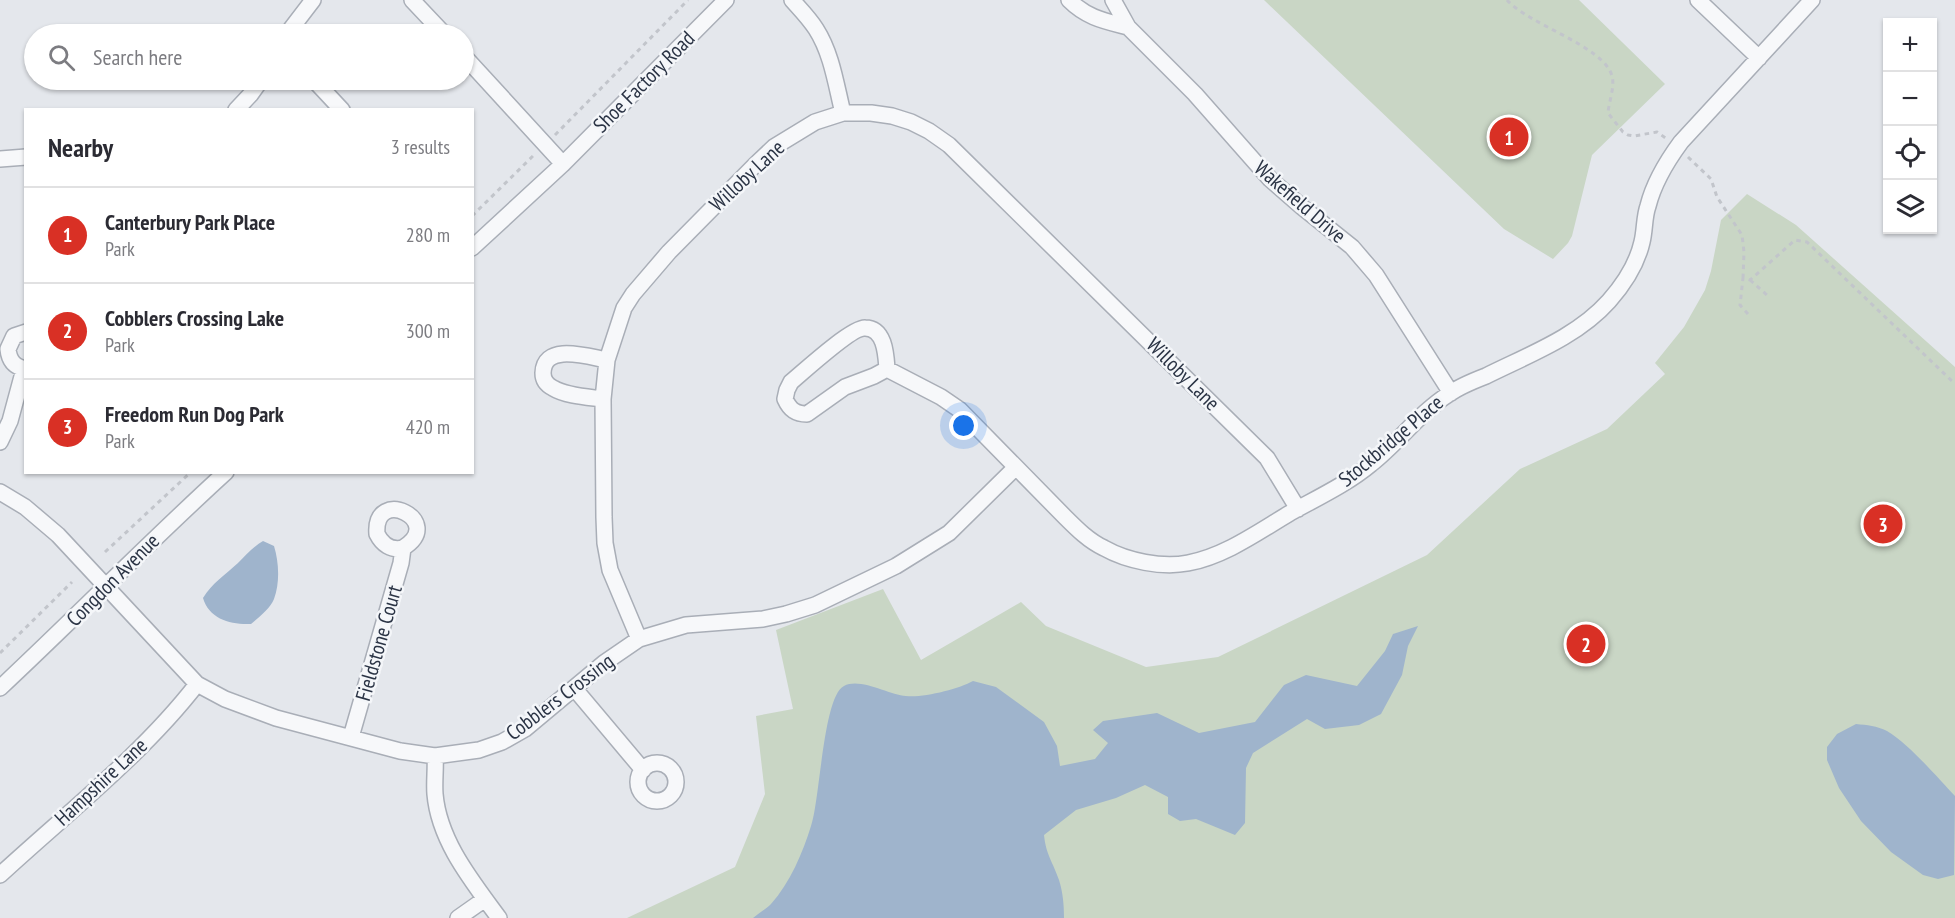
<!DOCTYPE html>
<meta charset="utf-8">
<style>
:root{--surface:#fff;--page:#f7f7f7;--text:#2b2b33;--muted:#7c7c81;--line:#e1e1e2;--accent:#d93025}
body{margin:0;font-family:"PT Sans Narrow",sans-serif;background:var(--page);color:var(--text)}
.controls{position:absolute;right:18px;top:18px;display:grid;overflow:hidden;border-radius:0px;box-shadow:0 2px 4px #0004}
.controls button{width:54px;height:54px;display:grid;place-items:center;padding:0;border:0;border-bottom:2px solid var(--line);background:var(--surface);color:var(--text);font:30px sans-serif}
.you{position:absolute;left:964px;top:426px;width:21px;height:21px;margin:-15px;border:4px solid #fff;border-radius:50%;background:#1a73e8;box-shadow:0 0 0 9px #1a73e833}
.badge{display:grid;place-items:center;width:39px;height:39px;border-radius:50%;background:var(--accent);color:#fff;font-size:20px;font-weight:700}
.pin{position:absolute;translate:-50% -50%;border:3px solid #fff;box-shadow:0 2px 6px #0006}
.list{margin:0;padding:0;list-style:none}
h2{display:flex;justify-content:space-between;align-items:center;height:78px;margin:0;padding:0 24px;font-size:26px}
h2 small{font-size:20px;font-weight:400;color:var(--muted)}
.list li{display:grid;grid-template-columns:39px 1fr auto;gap:18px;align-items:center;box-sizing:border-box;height:96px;padding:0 24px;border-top:2px solid var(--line)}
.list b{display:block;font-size:22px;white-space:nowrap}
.list p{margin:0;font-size:20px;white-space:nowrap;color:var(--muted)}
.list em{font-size:20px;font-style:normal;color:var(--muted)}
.icon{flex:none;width:33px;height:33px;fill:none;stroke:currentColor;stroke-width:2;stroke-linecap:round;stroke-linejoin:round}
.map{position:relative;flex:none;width:1955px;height:918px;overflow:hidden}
.search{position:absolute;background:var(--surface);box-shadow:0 2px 4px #0004;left:24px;top:24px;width:450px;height:66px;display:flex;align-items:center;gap:15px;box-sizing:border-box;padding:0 21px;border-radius:33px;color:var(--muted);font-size:22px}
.panel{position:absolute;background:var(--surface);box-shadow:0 2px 4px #0004;left:24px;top:108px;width:450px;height:366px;border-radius:0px}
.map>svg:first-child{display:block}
.green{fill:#c9d6c5}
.water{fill:#9fb4cc}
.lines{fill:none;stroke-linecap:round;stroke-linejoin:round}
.minor-casing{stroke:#a9aeb7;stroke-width:18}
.path{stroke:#c2c5cb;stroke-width:3;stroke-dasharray:4.5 4.5;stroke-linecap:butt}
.minor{stroke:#f7f8fa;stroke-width:15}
.labels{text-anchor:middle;stroke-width:5;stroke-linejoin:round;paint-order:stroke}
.street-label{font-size:21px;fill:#2b3445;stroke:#f4f6f9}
</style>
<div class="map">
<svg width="1955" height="918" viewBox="0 0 1955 918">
<rect width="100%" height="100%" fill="#e4e7ec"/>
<!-- green -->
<path class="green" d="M1264 0H1579L1665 84 1592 155 1572 236 1568 243 1553 259 1504 229Z
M1747 194 1796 225 1955 367V918H627L735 867 765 794 756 716 793 709 776 630 883 589 921 660 1021 602 1046 626 1146 667 1218 657 1427 555 1520 469 1607 429 1665 374 1655 363 1684 327 1705 290 1711 271 1721 220Z"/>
<!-- water -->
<path class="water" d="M263 541 274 546C279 562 280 583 274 599 270 609 259 617 251 624 231 625 209 619 203 598 212 583 225 575 238 563 246 555 253 547 263 541Z
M1418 626 1408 646 1402 675 1381 714 1359 725 1325 729 1307 719 1253 753 1246 768 1245 823 1235 835 1196 819 1180 821 1168 814V797L1145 785 1116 798 1076 810 1044 835C1046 855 1053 862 1059 880 1063 893 1064 905 1064 918H753C759 913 766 909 771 904 790 883 803 852 811 826 820 801 823 696 844 686 860 677 889 695 906 696 923 698 959 689 973 681L996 687 1044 722 1057 746 1060 766 1095 759 1108 743 1093 730 1103 721 1157 713 1199 733 1255 722 1284 685 1306 675 1357 686 1385 651 1393 634Z
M1856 724C1867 725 1877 726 1887 731 1910 745 1936 776 1955 796L1954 875 1938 879 1923 875 1891 852 1861 821 1839 788 1827 760V747L1837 734Z"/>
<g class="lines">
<defs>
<path id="minor" d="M412 0 444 34
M792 0C800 9 809 18 816 29 832 54 836 85 843 113
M1069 0C1087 18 1105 21 1128 27
M1113 0 1128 27 1195 94 1270 179 1302 207 1352 247 1376 275 1451 393
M1698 0 1759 58
M287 34 313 0
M464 56 563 164
M314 80 342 110
M236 110 251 94 261 80
M0 159 26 157
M472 248 563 164 726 0
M26 332 14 336 8 349C9 360 14 367 26 369
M887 369C886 355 885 328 865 328 852 327 803 372 791 382L787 390 785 399C790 410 796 414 807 414L845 387 874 376 887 369 941 397 960 410 1065 517C1077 529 1089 541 1104 548 1127 561 1162 568 1188 563 1225 556 1258 532 1290 513 1317 498 1347 484 1371 464 1399 442 1419 413 1449 394 1460 386 1473 381 1486 376 1528 355 1577 337 1609 301 1624 284 1637 264 1642 242 1645 230 1644 217 1648 206 1654 182 1667 161 1681 142L1812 0
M603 399C588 397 566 396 553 388 547 385 543 380 543 373 544 342 589 357 607 360
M0 442 10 421 24 369
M0 492 25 507 58 535 197 684 225 699 276 718 400 751 435 756 479 750 502 742 525 729 604 663 639 639 686 625 763 619 786 614 815 605 896 566 949 533 1015 468
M639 639 610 570 605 543 604 517 603 399 607 360 624 308 633 294 669 252 755 165 774 147 815 122 843 113H871L892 116 911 122 929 131 949 145 1267 458 1298 509
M0 688C76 617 149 542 226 472
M574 688 643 770
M351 737 401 563 403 548C447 521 373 485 377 534 382 544 391 551 403 548
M435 756C436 768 434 781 435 794 439 841 472 881 499 918
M638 782a19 19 0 1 1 38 0a19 19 0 1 1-38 0Z
M0 875C65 815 143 754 197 684
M458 918 485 899"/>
</defs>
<!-- minor casing -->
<use href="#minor" class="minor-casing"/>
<!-- path -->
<path class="path" d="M1507 0C1529 25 1604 46 1612 76 1615 87 1609 101 1608 113L1623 132 1628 135 1634 136 1657 132 1667 139
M555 135 688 0
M1688 157 1711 179 1717 197 1742 235 1744 252 1743 278
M472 216 535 154
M1750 280 1768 296
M1748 314 1740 305 1743 278 1750 280 1795 240 1807 242 1955 384
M105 552 191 472
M0 653 72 582"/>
<!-- minor -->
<use href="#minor" class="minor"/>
</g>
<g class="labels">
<!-- street labels -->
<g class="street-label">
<text transform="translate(644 82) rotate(-45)" y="7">Shoe Factory Road</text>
<text transform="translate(747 176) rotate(-43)" y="7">Willoby Lane</text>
<text transform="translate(1300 202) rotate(41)" y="7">Wakefield Drive</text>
<text transform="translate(1183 374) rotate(45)" y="7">Willoby Lane</text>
<text transform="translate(1391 441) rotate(-40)" y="7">Stockbridge Place</text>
<text transform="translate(113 580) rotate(-45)" y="7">Congdon Avenue</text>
<text transform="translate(379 643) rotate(-74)" y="7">Fieldstone Court</text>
<text transform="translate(560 697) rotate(-37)" y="7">Cobblers Crossing</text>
<text transform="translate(101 782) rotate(-43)" y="7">Hampshire Lane</text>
</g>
</g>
</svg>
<div class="controls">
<button>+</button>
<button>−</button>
<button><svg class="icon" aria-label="locate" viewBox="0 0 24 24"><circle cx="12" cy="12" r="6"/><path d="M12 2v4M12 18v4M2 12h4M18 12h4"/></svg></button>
<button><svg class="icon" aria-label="layers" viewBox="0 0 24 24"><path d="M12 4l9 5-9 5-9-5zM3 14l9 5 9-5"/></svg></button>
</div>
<div class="you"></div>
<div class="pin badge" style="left:1509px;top:137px">1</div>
<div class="pin badge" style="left:1586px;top:644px">2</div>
<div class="pin badge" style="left:1883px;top:524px">3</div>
<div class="search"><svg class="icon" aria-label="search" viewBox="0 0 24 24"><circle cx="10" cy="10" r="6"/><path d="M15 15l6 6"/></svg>Search here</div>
<section class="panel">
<h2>Nearby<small>3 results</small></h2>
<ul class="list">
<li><span class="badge">1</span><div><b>Canterbury Park Place</b><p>Park</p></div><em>280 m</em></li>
<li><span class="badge">2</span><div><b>Cobblers Crossing Lake</b><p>Park</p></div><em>300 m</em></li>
<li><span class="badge">3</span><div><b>Freedom Run Dog Park</b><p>Park</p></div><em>420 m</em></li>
</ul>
</section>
</div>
